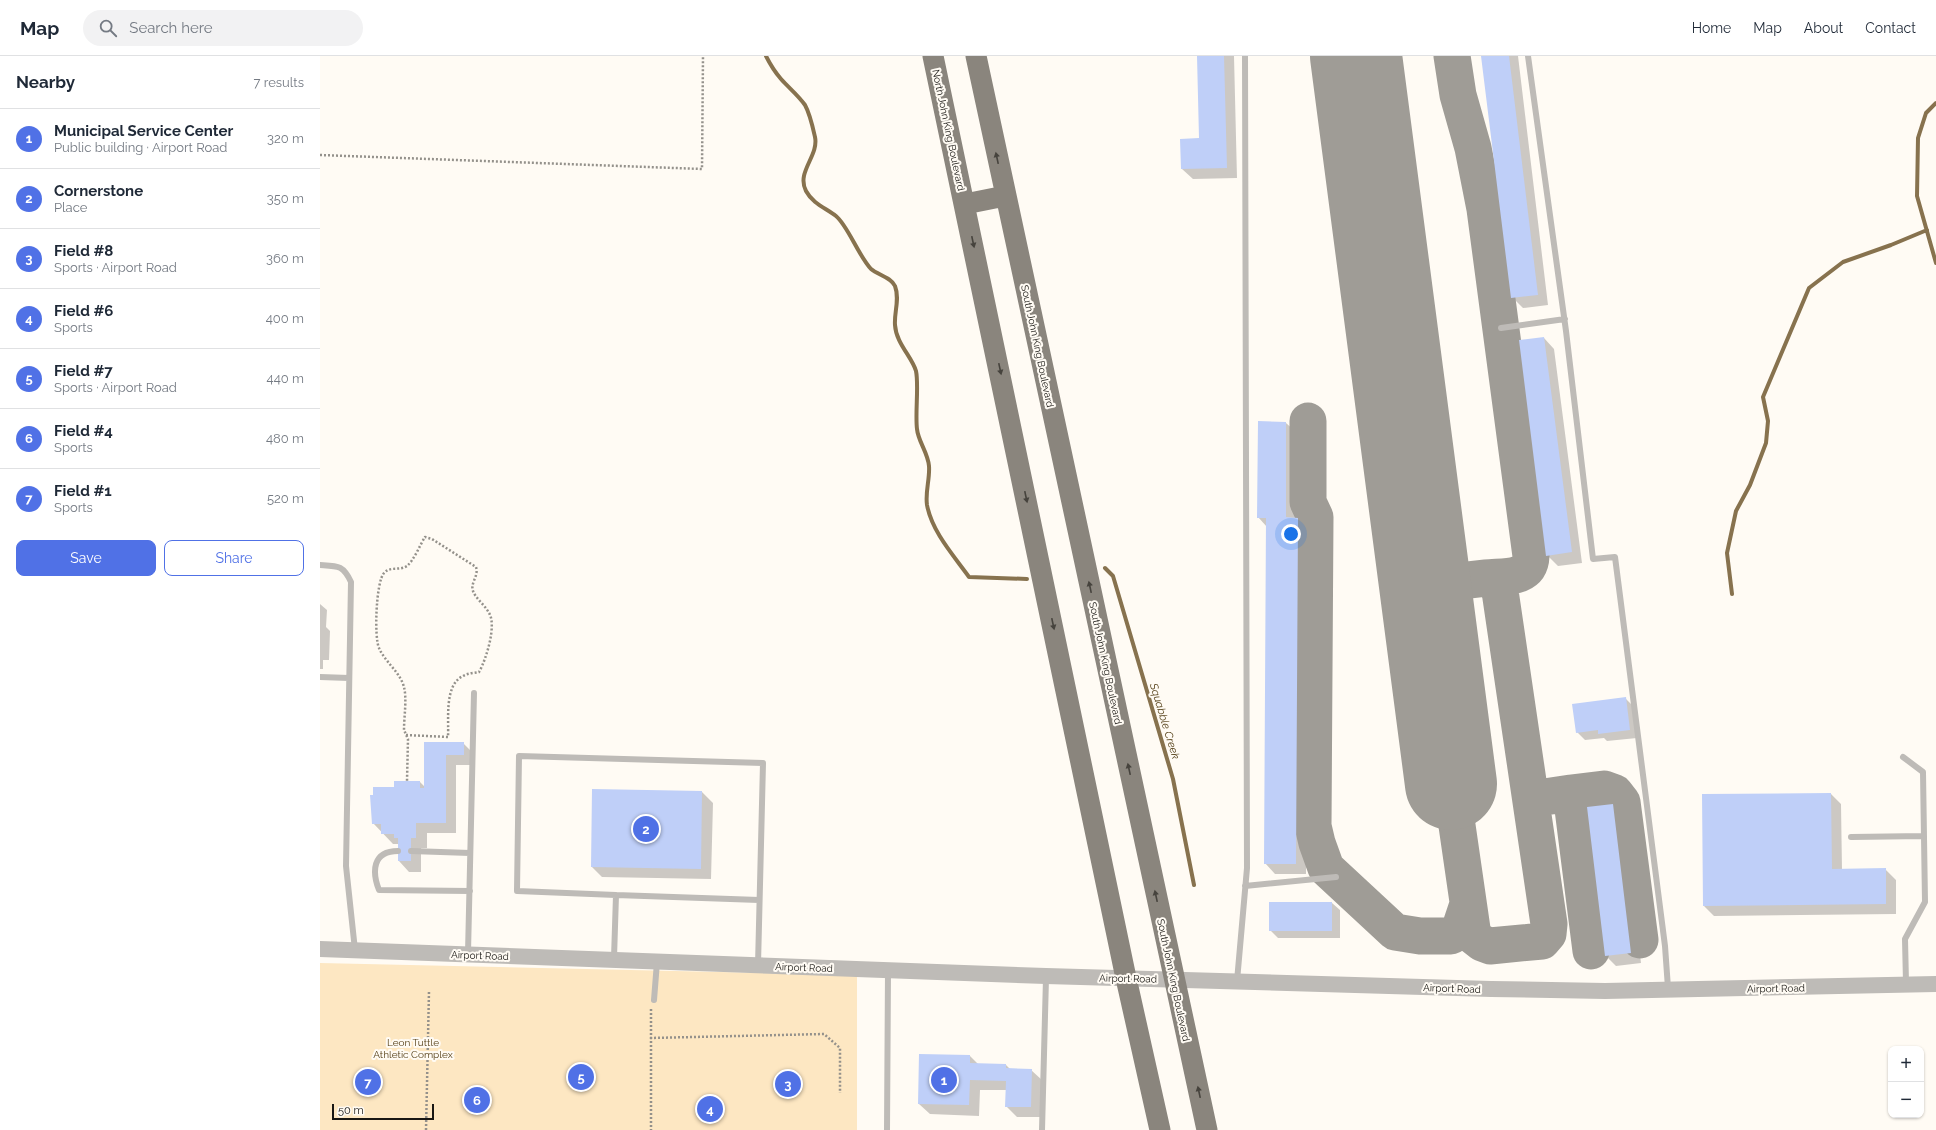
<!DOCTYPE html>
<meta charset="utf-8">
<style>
:root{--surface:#fff;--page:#f2f2f3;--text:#1f2937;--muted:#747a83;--line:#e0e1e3;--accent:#5071e6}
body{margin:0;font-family:Raleway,sans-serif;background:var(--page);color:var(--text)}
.controls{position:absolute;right:12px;bottom:12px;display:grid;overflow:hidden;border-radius:8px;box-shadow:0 1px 3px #0004}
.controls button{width:36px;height:36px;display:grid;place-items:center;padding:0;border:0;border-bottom:1px solid var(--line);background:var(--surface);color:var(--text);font:20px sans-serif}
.scale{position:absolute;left:12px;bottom:10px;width:102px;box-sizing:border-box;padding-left:4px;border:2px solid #191713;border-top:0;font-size:11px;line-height:14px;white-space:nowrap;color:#191713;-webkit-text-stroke:3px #fffbf4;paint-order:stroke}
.you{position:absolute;left:971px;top:478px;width:14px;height:14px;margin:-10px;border:3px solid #fff;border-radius:50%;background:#1a73e8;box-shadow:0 0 0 6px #1a73e833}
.badge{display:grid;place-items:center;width:26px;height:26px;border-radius:50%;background:var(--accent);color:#fff;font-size:13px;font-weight:700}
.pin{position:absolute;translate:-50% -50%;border:2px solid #fff;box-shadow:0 1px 4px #0006}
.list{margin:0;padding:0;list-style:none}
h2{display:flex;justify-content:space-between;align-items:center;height:52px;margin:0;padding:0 16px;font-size:17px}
h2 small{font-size:13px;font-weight:400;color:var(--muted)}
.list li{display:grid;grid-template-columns:26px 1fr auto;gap:12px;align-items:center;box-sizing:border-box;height:60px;padding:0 16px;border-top:1px solid var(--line)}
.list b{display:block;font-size:15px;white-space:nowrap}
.list p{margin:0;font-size:13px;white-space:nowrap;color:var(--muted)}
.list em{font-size:13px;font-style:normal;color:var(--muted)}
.actions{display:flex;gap:8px;padding:12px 16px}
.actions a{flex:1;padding:9px 0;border:1px solid var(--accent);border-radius:8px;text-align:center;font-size:14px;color:var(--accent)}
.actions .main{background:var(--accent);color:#fff}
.icon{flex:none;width:22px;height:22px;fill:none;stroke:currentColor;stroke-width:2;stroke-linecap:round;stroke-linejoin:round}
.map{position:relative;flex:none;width:1616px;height:1074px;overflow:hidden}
header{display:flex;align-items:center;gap:24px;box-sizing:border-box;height:56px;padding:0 20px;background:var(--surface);border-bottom:1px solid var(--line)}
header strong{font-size:19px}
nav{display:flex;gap:22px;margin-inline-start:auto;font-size:14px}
.search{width:280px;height:36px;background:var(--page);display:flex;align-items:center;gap:10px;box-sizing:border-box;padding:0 14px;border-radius:22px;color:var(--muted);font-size:15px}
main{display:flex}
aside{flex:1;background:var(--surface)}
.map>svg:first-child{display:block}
.green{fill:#fde7c2}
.shadow{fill:#0003}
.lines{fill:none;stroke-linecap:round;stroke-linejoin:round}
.stream{stroke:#87724e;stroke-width:4}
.taxiway{stroke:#9f9c96;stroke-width:37}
.runway{stroke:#9f9c96;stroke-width:92}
.building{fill:#bfcff8}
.path{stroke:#94918b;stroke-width:2.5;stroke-dasharray:2 2;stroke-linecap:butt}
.service{stroke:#bebbb7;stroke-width:6}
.tertiary{stroke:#bebbb7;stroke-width:16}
.primary{stroke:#8a857d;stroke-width:21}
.oneway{fill:#46433d}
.labels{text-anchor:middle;stroke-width:4;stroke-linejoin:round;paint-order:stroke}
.street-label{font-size:10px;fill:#191713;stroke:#fffbf4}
.park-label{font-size:10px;fill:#58421a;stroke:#fffbf4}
.water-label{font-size:11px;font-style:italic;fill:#554018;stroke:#fffbf4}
</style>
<header>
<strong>Map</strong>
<div class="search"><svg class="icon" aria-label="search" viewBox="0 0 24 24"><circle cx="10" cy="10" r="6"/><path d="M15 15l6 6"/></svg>Search here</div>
<nav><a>Home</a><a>Map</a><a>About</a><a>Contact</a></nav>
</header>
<main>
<aside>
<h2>Nearby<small>7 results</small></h2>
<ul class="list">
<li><span class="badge">1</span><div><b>Municipal Service Center</b><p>Public building · Airport Road</p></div><em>320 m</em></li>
<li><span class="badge">2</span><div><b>Cornerstone</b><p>Place</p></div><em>350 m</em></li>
<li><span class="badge">3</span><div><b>Field #8</b><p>Sports · Airport Road</p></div><em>360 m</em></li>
<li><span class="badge">4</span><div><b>Field #6</b><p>Sports</p></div><em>400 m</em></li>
<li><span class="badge">5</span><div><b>Field #7</b><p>Sports · Airport Road</p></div><em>440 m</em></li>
<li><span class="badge">6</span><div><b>Field #4</b><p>Sports</p></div><em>480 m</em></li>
<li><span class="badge">7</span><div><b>Field #1</b><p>Sports</p></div><em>520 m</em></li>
</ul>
<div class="actions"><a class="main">Save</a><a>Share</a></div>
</aside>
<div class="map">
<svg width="1616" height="1074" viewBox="0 0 1616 1074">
<rect width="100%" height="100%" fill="#fffbf4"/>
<!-- green -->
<path class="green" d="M0 907 537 919V1074H0Z"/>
<!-- shadow -->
<path class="shadow" d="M878 0H914L917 122 873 123 862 113 880 83Z
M1162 0H1198L1228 249 1203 252 1192 241Z
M1224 282 1234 293 1262 507 1238 510 1227 499Z
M966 367 977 377 976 463 988 473 986 818H955L945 807 947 471 938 461Z
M0 548 7 554 6 571 10 575 9 604H3V613H0Z
M1305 642 1313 650 1317 682 1287 685 1284 682 1265 684 1257 676Z
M105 687H143L154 698V709H136V777H107V792H101V816H89L79 805V788H73L53 767 75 732 100 726 105 731Z
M273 734 382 736 393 747 391 823 282 821 272 811Z
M1511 738 1521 748 1522 814 1565 813 1576 824V858L1394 860 1384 850Z
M1293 749 1303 760 1321 907 1296 910 1286 900Z
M950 847H1012L1020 854V882H958L950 874Z
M650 1000 658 1008 686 1009 690 1013 711 1014 722 1024 721 1061H697L686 1050 687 1034H660L659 1060 610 1058 599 1048Z"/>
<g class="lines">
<!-- stream -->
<path class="stream" d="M446 0C450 8 455 16 461 23 469 32 478 39 485 49 490 58 493 72 495 81 499 100 476 116 486 135 493 148 506 152 516 160 528 170 538 199 551 213 558 219 571 221 575 230 580 243 574 256 575 269 576 287 592 301 596 315 599 329 595 357 597 373 598 385 608 397 609 410 610 423 605 436 607 449 612 476 634 500 649 521L707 523
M1616 47 1606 57 1598 82 1597 140 1616 207
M785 512 793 520 853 723 874 829
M1412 538 1407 497 1416 455 1430 429 1446 387 1448 365 1443 341 1489 232 1523 206 1571 189 1607 174"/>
<!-- taxiway -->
<path class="taxiway" d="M1132 0 1138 39 1153 92 1165 153 1211 500C1210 524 1184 520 1166 522
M988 365V446L995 461 993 770 997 787 1006 812 1075 876 1100 880H1131L1138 876 1141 869 1148 848
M1105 529 1166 522 1173 525 1180 535 1229 868 1228 878 1222 885 1170 890 1162 887 1153 880 1131 728
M1251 737 1284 733 1295 737 1302 746 1320 884
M1211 743 1251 737 1271 895"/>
<!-- runway -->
<path class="runway" d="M1036 0 1131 728"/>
</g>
<!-- building -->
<path class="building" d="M877 0H904L907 112 861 113 860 83 879 82Z
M1161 0H1189L1218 239 1191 242Z
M1224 281 1252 496 1226 500 1199 284Z
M938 365 966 366V461L978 462 976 808H944L946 462H937Z
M1306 641 1310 674 1278 678V674L1256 677 1252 648Z
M104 686H144V699H126V767H96V782H91V805H78V782H74V778H61V768H52L50 739H53V731H74V725H100V732H104Z
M272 733 382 735 381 813 271 811Z
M1511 737 1512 813 1566 812V848L1383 850 1382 738Z
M1293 748 1311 897 1285 900 1267 751Z
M949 846H1012V875H949Z
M599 998 650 999V1007L686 1008V1012L712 1013 711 1051H685L686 1025 650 1024 649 1049 598 1048Z"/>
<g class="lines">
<!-- path -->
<path class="path" d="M0 99 382 113 383 0
M86 679 128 681C129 663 124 629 143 620 148 617 154 617 159 616 166 604 177 569 169 557 165 549 156 543 153 535 150 527 159 520 156 511L112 483 105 481C100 489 94 504 87 510 79 515 70 510 64 517 56 526 54 581 59 592 65 606 80 616 84 631 87 643 84 661 84 674L88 683 87 725
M331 953V1074
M330 982 504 978 520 992V1037
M106 1074 109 935"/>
<!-- service -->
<path class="service" d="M1208 0 1246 275 1273 503 1295 501 1345 890 1348 932
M1181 272 1245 263
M0 509C18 510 23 509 31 526L26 810 35 894
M0 621 29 622
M1583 701 1603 716 1605 846 1585 883 1586 927
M1531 781 1604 780
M78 795C52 795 52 816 59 834L150 835
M91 795 150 797
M925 830 1016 821
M296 839 439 844
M148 897 154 637
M294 902 296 839 197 835 199 700 443 707 438 909
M917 925 927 812 925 0
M334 944 337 906
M567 1074 568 916
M722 1074 726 922"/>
<!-- tertiary -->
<path class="tertiary" d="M0 893 726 920 1171 933 1285 935 1616 928"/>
<!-- primary -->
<path class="primary" d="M613 0 806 922 840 1074
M656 0 887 1074
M645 148 685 140"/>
</g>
<!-- one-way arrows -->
<defs><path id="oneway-solid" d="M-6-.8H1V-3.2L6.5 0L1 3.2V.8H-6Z"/></defs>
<g class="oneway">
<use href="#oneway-solid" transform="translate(677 102) rotate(-102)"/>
<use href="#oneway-solid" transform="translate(653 186) rotate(78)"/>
<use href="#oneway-solid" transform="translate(680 313) rotate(78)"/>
<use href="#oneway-solid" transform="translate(706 441) rotate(78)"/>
<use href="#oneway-solid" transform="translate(770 531) rotate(-102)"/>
<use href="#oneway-solid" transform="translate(733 568) rotate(78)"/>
<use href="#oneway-solid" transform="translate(809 713) rotate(-102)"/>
<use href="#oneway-solid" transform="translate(836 840) rotate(-102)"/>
<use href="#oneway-solid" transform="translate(879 1036) rotate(-102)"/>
</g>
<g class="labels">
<!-- street labels -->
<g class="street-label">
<text transform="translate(629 74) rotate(78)" y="4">North John King Boulevard</text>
<text transform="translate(718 290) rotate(78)" y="4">South John King Boulevard</text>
<text transform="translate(786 607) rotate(78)" y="4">South John King Boulevard</text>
<text transform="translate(160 899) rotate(2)" y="4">Airport Road</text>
<text transform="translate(484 911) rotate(2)" y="4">Airport Road</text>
<text transform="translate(808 922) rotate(1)" y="4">Airport Road</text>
<text transform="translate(854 924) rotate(78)" y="4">South John King Boulevard</text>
<text transform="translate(1132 932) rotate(2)" y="4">Airport Road</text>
<text transform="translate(1456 932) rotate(-1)" y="4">Airport Road</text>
</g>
<!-- park labels -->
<g class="park-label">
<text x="93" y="990">Leon Tuttle<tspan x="93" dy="12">Athletic Complex</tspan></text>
</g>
<!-- water labels -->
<g class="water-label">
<text transform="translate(845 665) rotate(73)" y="4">Squabble Creek</text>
</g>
</g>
</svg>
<div class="controls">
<button>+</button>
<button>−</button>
</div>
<div class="scale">50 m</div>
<div class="you"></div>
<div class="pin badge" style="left:624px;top:1024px">1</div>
<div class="pin badge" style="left:326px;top:773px">2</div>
<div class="pin badge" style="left:468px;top:1028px">3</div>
<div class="pin badge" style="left:390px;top:1053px">4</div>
<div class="pin badge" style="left:261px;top:1021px">5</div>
<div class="pin badge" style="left:157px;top:1044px">6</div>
<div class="pin badge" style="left:48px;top:1026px">7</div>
</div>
</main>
